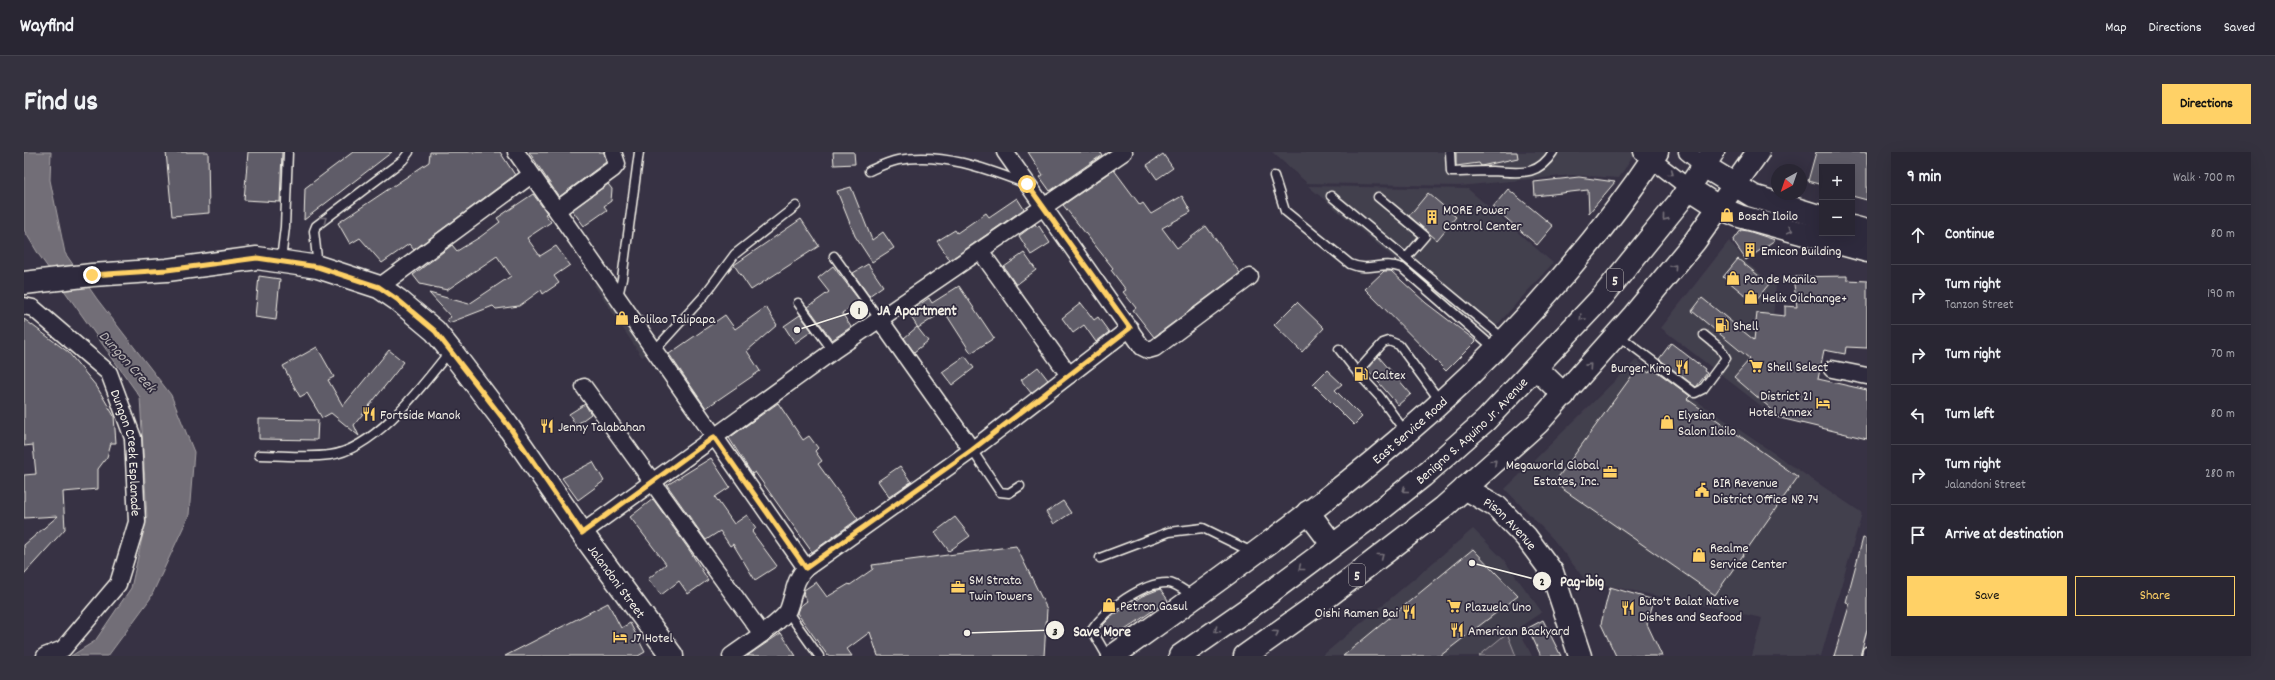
<!DOCTYPE html>
<meta charset="utf-8">
<style>
:root{--surface:#292633;--page:#35323f;--text:#f1f3f6;--muted:#a5a5ac;--line:#45434e;--accent:#ffd166}
body{margin:0;font-family:Dekko,sans-serif;background:var(--page);color:var(--text)}
.controls{position:absolute;right:12px;top:12px;display:grid;overflow:hidden;border-radius:0px;box-shadow:0 4px 16px #0002}
.controls button{width:36px;height:36px;display:grid;place-items:center;padding:0;border:0;border-bottom:1px solid var(--line);background:var(--surface);color:var(--text);font:20px sans-serif}
.compass{position:absolute;left:1747px;top:12px;width:36px;height:36px;border-radius:50%;background:var(--surface);box-shadow:0 4px 16px #0002;rotate:220deg}
.stop{position:absolute;width:12px;height:12px;margin:-9px;border:3px solid #ffd166;border-radius:50%;background:#fff}
.stop.end{background:#ffd166;border-color:#fff;box-shadow:0 1px 4px #0008}
.list{margin:0;padding:0;list-style:none}
h2{display:flex;justify-content:space-between;align-items:center;height:52px;margin:0;padding:0 16px;font-size:17px}
h2 small{font-size:13px;font-weight:400;color:var(--muted)}
.list li{display:grid;grid-template-columns:26px 1fr auto;gap:12px;align-items:center;box-sizing:border-box;height:60px;padding:0 16px;border-top:1px solid var(--line)}
.list b{display:block;font-size:15px;white-space:nowrap}
.list p{margin:0;font-size:13px;white-space:nowrap;color:var(--muted)}
.list em{font-size:13px;font-style:normal;color:var(--muted)}
.actions{display:flex;gap:8px;padding:12px 16px}
.actions a{flex:1;padding:9px 0;border:1px solid var(--accent);border-radius:0px;text-align:center;font-size:14px;color:var(--accent)}
.actions .main{background:var(--accent);color:#111}
.icon{flex:none;width:22px;height:22px;fill:none;stroke:currentColor;stroke-width:2;stroke-linecap:round;stroke-linejoin:round}
.map{position:relative;flex:none;width:1843px;height:504px;overflow:hidden;border-radius:0px}
header{display:flex;align-items:center;gap:24px;box-sizing:border-box;height:56px;padding:0 20px;background:var(--surface);border-bottom:1px solid var(--line)}
header strong{font-size:19px}
nav{display:flex;gap:22px;margin-inline-start:auto;font-size:14px}
.intro{display:flex;align-items:center;justify-content:space-between;box-sizing:border-box;height:96px;padding:0 24px}
h1{margin:0;font-size:28px}
.button{padding:10px 18px;border-radius:0px;background:var(--accent);color:#111;font-size:14px;font-weight:700}
main{display:flex;gap:24px;padding:0 24px}
aside{flex:1;background:var(--surface);border-radius:0px;box-shadow:0 4px 16px #0002}
.map>svg:first-child{display:block}
.built{fill:#433f4e}
.green{fill:#504b59;stroke:#a29ea0}
.water{fill:#726e77;stroke:#a6a2a4}
.building{fill:#5f5c67;stroke:#f4f1e8}
.lines{fill:none;stroke-linecap:round;stroke-linejoin:round}
.lane-casing{stroke:#f4f1e8;stroke-width:11}
.street-casing{stroke:#f4f1e8;stroke-width:19}
.secondary-casing{stroke:#f4f1e8;stroke-width:25}
.highway-casing{stroke:#f4f1e8;stroke-width:25}
.lane{stroke:#2f2a3d;stroke-width:8}
.street{stroke:#2f2a3d;stroke-width:16}
.secondary{stroke:#2f2a3d;stroke-width:22}
.highway{stroke:#2f2a3d;stroke-width:22}
.oneway{stroke:#747079}
.route{stroke:#ffd166;stroke-width:5}
.labels{text-anchor:middle;stroke-width:3.5;stroke-linejoin:round;paint-order:stroke}
.shield{fill:#2f2a3d;stroke:#b9b5b5;stroke-width:1}
.shield-label{font-size:13px;font-weight:bold;fill:#f4f1e8}
.poi-label{font-size:14px;fill:#f4f1e8;stroke:#2f2a3d;text-anchor:start}
.street-label{font-size:14px;fill:#f4f1e8;stroke:#2f2a3d}
.water-label{font-size:15px;font-style:italic;fill:#bab6b5;stroke:#2f2a3d}
.leader{fill:none;stroke:#f4f1e8;stroke-width:1.5}
.callout-dot{fill:#f4f1e8;stroke:#2f2a3d;stroke-width:1.5}
.mark-label{font-size:12px;text-anchor:middle;font-weight:bold;fill:#111}
.callout-label{font-size:15px;text-anchor:middle;font-weight:bold;fill:#f4f1e8;stroke:#2f2a3d;stroke-width:3.5;stroke-linejoin:round;paint-order:stroke}
</style>
<header>
<strong>Wayfind</strong>
<nav><a>Map</a><a>Directions</a><a>Saved</a></nav>
</header>
<div class="intro"><h1>Find us</h1><a class="button">Directions</a></div>
<main>
<div class="map">
<svg width="1843" height="504" viewBox="0 0 1843 504">
<rect width="100%" height="100%" fill="#373244"/>
<filter id="ink" filterUnits="userSpaceOnUse"><feTurbulence type="fractalNoise" baseFrequency=".025" numOctaves="2"/><feDisplacementMap in="SourceGraphic" scale="8" xChannelSelector="R" yChannelSelector="G"/><feConvolveMatrix kernelMatrix="1 2 1 2 8 2 1 2 1" color-interpolation-filters="sRGB"/></filter>
<g filter="url(#ink)">
<!-- built -->
<path class="built" d="M1248 0H1611L1595 26 1548 23 1435 34 1283 31Z
M1284 34 1444 37 1529 111 1463 184Z
M1705 89 1723 111 1752 134 1740 256 1637 176Z
M578 130 625 200 618 205 570 133Z
M1612 208 1838 361 1797 504H1728L1738 466 1562 429 1529 387 1481 337Z
M1449 377 1479 407 1518 460 1494 476 1508 504H1298Z"/>
<!-- green -->
<path class="green" d="M1483 481 1492 504H1455Z"/>
<!-- water -->
<path class="water" d="M0 0H27L26 28 41 101 73 147 147 243 170 300 165 363 126 447 84 504H47L71 489 107 436 123 364 116 245 15 103 0 78Z"/>
<!-- building -->
<path class="building" d="M142 0H184L185 61 148 64Z
M224 0H258L256 50 220 48Z
M329 0H368L280 68 281 36Z
M406 0H476L491 23 390 98 385 92 358 111 336 86 326 92 314 71 405 10Z
M505 0H580L582 10 535 45Z
M809 0H830L831 12 810 13Z
M1004 0H1076L1078 3 1026 39 1016 25 1019 23Z
M1432 0H1493L1494 6 1457 14 1455 11 1432 14Z
M1792 0H1843V48L1828 44V15H1798V33L1784 29Z
M1139 2 1149 16 1133 27 1123 13Z
M1090 18 1116 53 1119 51 1127 62 1158 44 1167 60 1138 76 1153 96 1182 74 1216 121 1130 185 1109 158 1112 156 1099 140 1102 138 1087 118 1089 116 1039 53Z
M1555 25 1591 30 1565 61 1564 38 1511 44 1510 30Z
M584 32 588 37 587 49 580 54 583 58 560 74 548 58Z
M827 35 848 88 859 80 870 96 848 110 831 84 813 39Z
M1484 37 1529 74 1513 93 1469 55Z
M1404 41 1432 65 1413 88 1385 64Z
M509 42 523 61 521 62 527 70 503 86 516 104 532 94 546 113 530 124 535 131 519 142 517 138 495 154 472 157 469 154 425 171 423 167 427 165 405 141 445 152 487 124 473 104 423 138 396 132 389 123 428 93 433 99 456 85 476 70 473 66Z
M993 46 1000 57 926 108 913 89 931 78 933 81 962 61 965 65Z
M777 67 795 94 727 138 710 113Z
M1011 72 1013 75 1015 74 1026 91 1007 103 995 84Z
M1717 78 1724 79 1751 88 1722 108 1709 89Z
M1000 101 1012 118 992 133 980 115Z
M1714 107 1745 132 1732 148H1727L1699 125Z
M844 112 859 134 845 144 829 121Z
M809 114 836 149 818 161 827 175 808 188 784 155 805 140 794 126Z
M1360 119H1367L1402 151 1452 189 1422 219 1341 137Z
M235 124 256 127 252 168 231 165Z
M1823 124V128L1843 129V196L1822 195 1821 202 1800 198 1794 227 1843 238V287L1752 265 1753 262 1710 225 1726 207 1668 159 1678 146 1730 188 1733 161 1761 164V154L1773 155 1769 125Z
M935 134 970 186 947 201 920 159 894 176 884 160 905 146 908 151Z
M1273 150 1300 176 1278 200 1250 173Z
M1057 151 1070 168 1074 165 1085 180 1072 190 1060 173 1049 181 1038 166Z
M742 155 753 173 723 199 736 219 682 256 645 202 701 163 711 177Z
M776 163 788 179 771 191 760 174Z
M0 167 44 200 73 235 90 264 92 291H87L83 305 74 317V337L39 340 41 377 0 422V393L34 364 0 366V323L12 322 9 293 0 294Z
M893 175 904 189 890 200 880 186Z
M1647 191 1681 217 1680 219 1683 221 1673 234 1672 235 1635 207Z
M293 195 310 225 304 228 319 254 365 198 380 210 330 273 335 284 307 261 298 266 283 241 276 245 259 214Z
M941 204 950 216 928 233 918 220Z
M1354 204 1387 242 1374 253 1343 217Z
M1615 214 1625 221 1628 216 1666 244 1663 247 1774 325 1691 443 1530 331Z
M1014 215 1024 228 1007 241 997 228Z
M1303 218 1318 232 1311 238 1338 265 1330 273 1289 232Z
M754 251 779 288 785 284 794 296 791 299 798 309 794 312 834 367 788 400 731 320 728 322 705 286Z
M561 252 567 262 552 273 545 262Z
M235 267 294 268 293 288 235 287Z
M687 306 706 335 691 345 710 372 723 363 732 376 728 380 753 414 731 428 709 392 706 394 696 379 682 388 643 333Z
M569 310 580 329 554 348 538 326Z
M876 314 887 330 865 345 854 329Z
M629 347 666 399 684 428 664 442 655 429 637 443 624 427 642 412 606 365Z
M1039 349 1047 361 1030 372 1022 360Z
M931 365 946 384 925 399 911 380Z
M1839 386 1843 387V478L1836 504H1810L1826 451 1822 450Z
M992 394 1023 457 1020 504H854L846 480 823 497 828 504H804L773 461 775 455 783 449 779 443 780 438 792 430 803 445 825 432 826 433 849 417 848 413Z
M1449 397 1494 444 1416 504H1319Z
M1586 435 1630 448 1623 472 1638 504H1592L1577 472Z
M1136 437 1144 448 1088 487 1079 473 1087 465 1118 444Z
M584 451 597 476 606 471 621 500 614 504H481Z
M1519 468 1537 504H1517L1504 476Z
M757 481 772 504H723Z"/>
<g class="lines">
<defs>
<path id="lane" d="M1426 0 1427 20C1441 20 1455 19 1468 19 1494 20 1513 26 1529 0
M845 19C854 15 864 10 874 8 917 0 961 16 1000 31
M1250 24 1261 59 1326 112C1347 121 1356 108 1378 116L1470 196
M1307 44 1480 187
M1354 45 1401 84 1382 106
M810 104 856 168
M257 108 261 75 264 0
M294 115 290 79 292 74 379 8 385 0
M594 144 598 127 615 0
M774 151 809 199
M1594 183 1671 241 1679 237 1702 206 1696 196 1680 183
M1315 197 1333 220
M631 198 679 145 711 102 772 54
M1382 281 1356 245 1333 220 1359 191 1365 189 1375 193 1416 249
M948 298 976 340 985 341 996 334
M235 303C258 303 283 306 306 303 352 297 398 234 426 199
M1076 406 1145 380 1179 376 1228 400
M763 459 795 504
M1083 504 1068 478C1081 458 1119 430 1144 431 1152 431 1162 440 1169 444
M1842 504 1843 499"/>
<g id="street">
<path d="M492 0 782 416"/>
<path d="M981 0 1118 195 1124 198 1131 196 1226 125"/>
<path d="M1618 0 1665 36"/>
<path d="M1663 0 1680 14"/>
<path d="M533 58 589 17 593 12 589 0"/>
<path d="M957 100 1045 223"/>
<path d="M355 135 507 23"/>
<path id="s1" d="M0 154 9 156 85 221 109 286 113 370 94 432 39 497 21 504"/>
<path d="M856 168 948 298"/>
<path d="M1808 217 1843 224"/>
<path d="M560 235 738 482"/>
<path d="M558 381 809 199 1100 0"/>
<path d="M707 504C719 495 758 470 764 458 770 443 770 427 782 416L948 298 1106 176"/>
</g>
<g id="secondary">
<path d="M1680 14 1729 44 1798 65"/>
<path d="M1665 36 1696 56 1715 64 1843 99"/>
<path d="M1828 75 1843 79"/>
<path id="s2" d="M0 131 68 123 143 118 233 106 294 115 355 135 374 148 411 179 427 199 483 273 558 381 648 504"/>
<path id="s3" d="M1441 336 1473 355 1502 385 1528 420 1556 504"/>
<path id="s4" d="M1089 504C1185 435 1283 366 1373 289 1469 208 1564 104 1633 0"/>
</g>
<g id="highway">
<path d="M1512 216 1540 243"/>
<path d="M1284 360 1308 392"/>
<path id="s5" d="M1156 504 1225 456 1355 359 1399 324 1462 268 1579 144 1655 50 1689 0"/>
<path d="M1221 504 1294 452 1419 356 1514 271 1610 163 1671 89 1734 0"/>
</g>
</defs>
<!-- lane casing -->
<use href="#lane" class="lane-casing"/>
<!-- street casing -->
<use href="#street" class="street-casing"/>
<!-- secondary casing -->
<use href="#secondary" class="secondary-casing"/>
<!-- highway casing -->
<use href="#highway" class="highway-casing"/>
<!-- lane -->
<use href="#lane" class="lane"/>
<!-- street -->
<use href="#street" class="street"/>
<!-- secondary -->
<use href="#secondary" class="secondary"/>
<!-- highway -->
<use href="#highway" class="highway"/>
</g>
<!-- one-way arrows -->
<defs><path id="oneway-chevron" d="M-2-3.5L2.5 0L-2 3.5" fill="none" stroke-width="1.6" stroke-linecap="round" stroke-linejoin="round"/></defs>
<g class="oneway">
<use href="#oneway-chevron" transform="translate(1647 21) rotate(39)"/>
<use href="#oneway-chevron" transform="translate(1641 66) rotate(129)"/>
<use href="#oneway-chevron" transform="translate(300 67) rotate(-38)"/>
<use href="#oneway-chevron" transform="translate(1766 78) rotate(15)"/>
<use href="#oneway-chevron" transform="translate(1650 115) rotate(-50)"/>
<use href="#oneway-chevron" transform="translate(1558 166) rotate(133)"/>
<use href="#oneway-chevron" transform="translate(1565 214) rotate(-48)"/>
<use href="#oneway-chevron" transform="translate(1470 310) rotate(-42)"/>
<use href="#oneway-chevron" transform="translate(1381 338) rotate(142)"/>
<use href="#oneway-chevron" transform="translate(1357 404) rotate(-38)"/>
<use href="#oneway-chevron" transform="translate(1277 416) rotate(142)"/>
<use href="#oneway-chevron" transform="translate(1193 478) rotate(145)"/>
<use href="#oneway-chevron" transform="translate(1252 481) rotate(-35)"/>
</g>
</g>
<g class="lines" filter="url(#ink)">
<!-- route -->
<path class="route" d="M68 123 143 118 233 106 294 115 355 135 374 148 411 179 484 273 558 381 690 285 782 416 948 298 1106 176 1003 32"/>
</g>
<!-- icons -->
<defs>
<symbol id="shop-bare" viewBox="-9 -9 18 18"><path d="M-5-2.5h2.3a2.7 3.5 0 0 1 5.4 0H5L5.5 6h-11ZM-1.5-2.5h3a1.5 2.3 0 0 0-3 0Z" fill="#ffd166" stroke="#2f2a3d" stroke-width="2.5" paint-order="stroke"/></symbol>
<symbol id="building-bare" viewBox="-9 -9 18 18"><path d="M-4-6H4V6H1V3H-1V6H-4ZM-2.5-4.3h1.7v1.8h-1.7ZM.8-4.3h1.7v1.8H.8ZM-2.5-1h1.7V.8h-1.7ZM.8-1h1.7V.8H.8Z" fill="#ffd166" stroke="#2f2a3d" stroke-width="2.5" paint-order="stroke"/></symbol>
<symbol id="fuel-bare" viewBox="-9 -9 18 18"><path d="M-5.5-6h7V0h2V4h1.3V-2.5L3-4.5l.8-.8L6-3V5H2.5V1h-1V6h-7ZM-4.2-4.7v3.2H.2V-4.7Z" fill="#ffd166" stroke="#2f2a3d" stroke-width="2.5" paint-order="stroke"/></symbol>
<symbol id="supermarket-bare" viewBox="-9 -9 18 18"><path d="M-6-5.5h2.5l.6 2H6L4.5 2H-2.5L-4.4-4H-6ZM-1.5 3.2a1.3 1.3 0 1 0 .1 0ZM3 3.2a1.3 1.3 0 1 0 .1 0Z" fill="#ffd166" stroke="#2f2a3d" stroke-width="2.5" paint-order="stroke"/></symbol>
<symbol id="restaurant-bare" viewBox="-9 -9 18 18"><path d="M-5-6h1v4h1v-4h1v4h1v-4h1v5L-1.5 .5V6h-2V.5L-5-1ZM5-6V6H3V1.5H1.5Q1.5-4 5-6Z" fill="#ffd166" stroke="#2f2a3d" stroke-width="2.5" paint-order="stroke"/></symbol>
<symbol id="hotel-bare" viewBox="-9 -9 18 18"><path d="M-6-4.5h1.5V1H6V5H4.5V3h-9V5H-6ZM-4 0a1.8 1.8 0 1 1 3.6 0ZM.5 0V-2.5h3Q6-2.5 6 0Z" fill="#ffd166" stroke="#2f2a3d" stroke-width="2.5" paint-order="stroke"/></symbol>
<symbol id="office-bare" viewBox="-9 -9 18 18"><path d="M-6-3h4V-5.5h4V-3h4V5H-6ZM-1-4.5V-3h2v-1.5ZM-6 0V1H6V0Z" fill="#ffd166" stroke="#2f2a3d" stroke-width="2.5" paint-order="stroke"/></symbol>
<symbol id="civic-bare" viewBox="-9 -9 18 18"><path d="M-.6-6.5H3V-4.5H.6V-3L4-1V1h2V6H-6V1h2V-1L-.6-3ZM-1.2 2.5V6h2.4V2.5Z" fill="#ffd166" stroke="#2f2a3d" stroke-width="2.5" paint-order="stroke"/></symbol>
</defs>
<g fill-rule="evenodd">
<use href="#shop-bare" x="1693" y="53" width="20" height="20"/>
<use href="#building-bare" x="1398" y="55" width="20" height="20"/>
<use href="#building-bare" x="1716" y="88" width="20" height="20"/>
<use href="#shop-bare" x="1699" y="116" width="20" height="20"/>
<use href="#shop-bare" x="1717" y="135" width="20" height="20"/>
<use href="#shop-bare" x="588" y="156" width="20" height="20"/>
<use href="#fuel-bare" x="1688" y="163" width="20" height="20"/>
<use href="#supermarket-bare" x="1722" y="204" width="20" height="20"/>
<use href="#restaurant-bare" x="1648" y="205" width="20" height="20"/>
<use href="#fuel-bare" x="1327" y="212" width="20" height="20"/>
<use href="#hotel-bare" x="1789" y="241" width="20" height="20"/>
<use href="#restaurant-bare" x="335" y="252" width="20" height="20"/>
<use href="#shop-bare" x="1633" y="260" width="20" height="20"/>
<use href="#restaurant-bare" x="513" y="264" width="20" height="20"/>
<use href="#office-bare" x="1576" y="310" width="20" height="20"/>
<use href="#civic-bare" x="1668" y="328" width="20" height="20"/>
<use href="#shop-bare" x="1665" y="393" width="20" height="20"/>
<use href="#office-bare" x="924" y="425" width="20" height="20"/>
<use href="#shop-bare" x="1075" y="443" width="20" height="20"/>
<use href="#supermarket-bare" x="1420" y="444" width="20" height="20"/>
<use href="#restaurant-bare" x="1594" y="446" width="20" height="20"/>
<use href="#restaurant-bare" x="1375" y="450" width="20" height="20"/>
<use href="#restaurant-bare" x="1423" y="468" width="20" height="20"/>
<use href="#hotel-bare" x="586" y="475" width="20" height="20"/>
</g>
<g class="labels">
<!-- shield labels -->
<g class="shield">
<rect x="1583" y="117" width="16" height="22" rx="3"/>
<rect x="1325" y="412" width="16" height="22" rx="3"/>
</g>
<g class="shield-label">
<text x="1591" y="133">5</text>
<text x="1333" y="428">5</text>
</g>
<!-- poi labels -->
<g class="poi-label">
<text x="1419" y="62">MORE Power<tspan x="1419" dy="16">Control Center</tspan></text>
<text x="1714" y="68">Bosch Iloilo</text>
<text x="1737" y="103">Emicon Building</text>
<text x="1720" y="131">Pan de Manila</text>
<text x="1738" y="150">Helix Oilchange+</text>
<text x="609" y="171">Bolilao Talipapa</text>
<text x="1709" y="178">Shell</text>
<text x="1743" y="219">Shell Select</text>
<text x="1647" y="220" text-anchor="end">Burger King</text>
<text x="1348" y="227">Caltex</text>
<text x="1788" y="248" text-anchor="end">District 21<tspan x="1788" dy="16">Hotel Annex</tspan></text>
<text x="356" y="267">Fortside Manok</text>
<text x="1654" y="267">Elysian<tspan x="1654" dy="16">Salon Iloilo</tspan></text>
<text x="534" y="279">Jenny Talabahan</text>
<text x="1575" y="317" text-anchor="end">Megaworld Global<tspan x="1575" dy="16">Estates, Inc.</tspan></text>
<text x="1689" y="335">BIR Revenue<tspan x="1689" dy="16">District Office № 74</tspan></text>
<text x="1686" y="400">Realme<tspan x="1686" dy="16">Service Center</tspan></text>
<text x="945" y="432">SM Strata<tspan x="945" dy="16">Twin Towers</tspan></text>
<text x="1615" y="453">Buto't Balat Native<tspan x="1615" dy="16">Dishes and Seafood</tspan></text>
<text x="1096" y="458">Petron Gasul</text>
<text x="1441" y="459">Plazuela Uno</text>
<text x="1374" y="465" text-anchor="end">Oishi Ramen Bai</text>
<text x="1444" y="483">American Backyard</text>
<text x="607" y="490">J7 Hotel</text>
</g>
<!-- street labels -->
<g class="street-label">
<text dy="5" stroke="none"><textPath href="#s4" startOffset="373">East Service Road</textPath></text>
<text dy="5" stroke="none"><textPath href="#s5" startOffset="369">Benigno S. Aquino Jr. Avenue</textPath></text>
<text dy="5" stroke="none"><textPath href="#s1" startOffset="192">Dungon Creek Esplanade</textPath></text>
<text dy="5" stroke="none"><textPath href="#s3" startOffset="58">Pison Avenue</textPath></text>
<text dy="5" stroke="none"><textPath href="#s2" startOffset="741">Jalandoni Street</textPath></text>
</g>
<!-- water labels -->
<g class="water-label">
<text transform="translate(104 209) rotate(48)" y="5">Dungon Creek</text>
</g>
</g>
<!-- callouts -->
<path class="leader" d="M773 178L835 158M1448 411L1518 429M943 481L1031 478"/>
<g class="callout-dot">
<circle cx="773" cy="178" r="4"/>
<circle cx="1448" cy="411" r="4"/>
<circle cx="943" cy="481" r="4"/>
<circle cx="835" cy="158" r="10"/>
<circle cx="1518" cy="429" r="10"/>
<circle cx="1031" cy="478" r="10"/>
</g>
<g class="mark-label">
<text x="835" y="162">1</text>
<text x="1518" y="433">2</text>
<text x="1031" y="483">3</text>
</g>
<g class="callout-label">
<text x="893" y="163">JA Apartment</text>
<text x="1558" y="434">Pag-ibig</text>
<text x="1078" y="484">Save More</text>
</g>
</svg>
<div class="controls">
<button>+</button>
<button>−</button>
</div>
<svg class="compass" viewBox="-18 -18 36 36"><path d="M0-13l5 13h-10z" fill="#e53935"/><path d="M0 13l5-13h-10z" fill="#a5a5ac"/></svg>
<div class="stop" style="left:1003px;top:32px"></div>
<div class="stop end" style="left:68px;top:123px"></div>
</div>
<aside>
<h2>9 min<small>Walk · 700 m</small></h2>
<ul class="list">
<li><svg class="icon" aria-label="ahead" viewBox="0 0 24 24"><path d="M12 20V5M6 11l6-6 6 6"/></svg><div><b>Continue</b></div><em>80 m</em></li>
<li><svg class="icon" aria-label="right" viewBox="0 0 24 24"><path d="M7 20v-9h11M14 6l5 5-5 5"/></svg><div><b>Turn right</b><p>Tanzon Street</p></div><em>190 m</em></li>
<li><svg class="icon" aria-label="right" viewBox="0 0 24 24"><path d="M7 20v-9h11M14 6l5 5-5 5"/></svg><div><b>Turn right</b></div><em>70 m</em></li>
<li><svg class="icon" aria-label="left" viewBox="0 0 24 24"><path d="M17 20v-9H6M10 6l-5 5 5 5"/></svg><div><b>Turn left</b></div><em>80 m</em></li>
<li><svg class="icon" aria-label="right" viewBox="0 0 24 24"><path d="M7 20v-9h11M14 6l5 5-5 5"/></svg><div><b>Turn right</b><p>Jalandoni Street</p></div><em>280 m</em></li>
<li><svg class="icon" aria-label="arrive" viewBox="0 0 24 24"><path d="M6 21V4h12l-3 4 3 4H6"/></svg><div><b>Arrive at destination</b></div></li>
</ul>
<div class="actions"><a class="main">Save</a><a>Share</a></div>
</aside>
</main>
